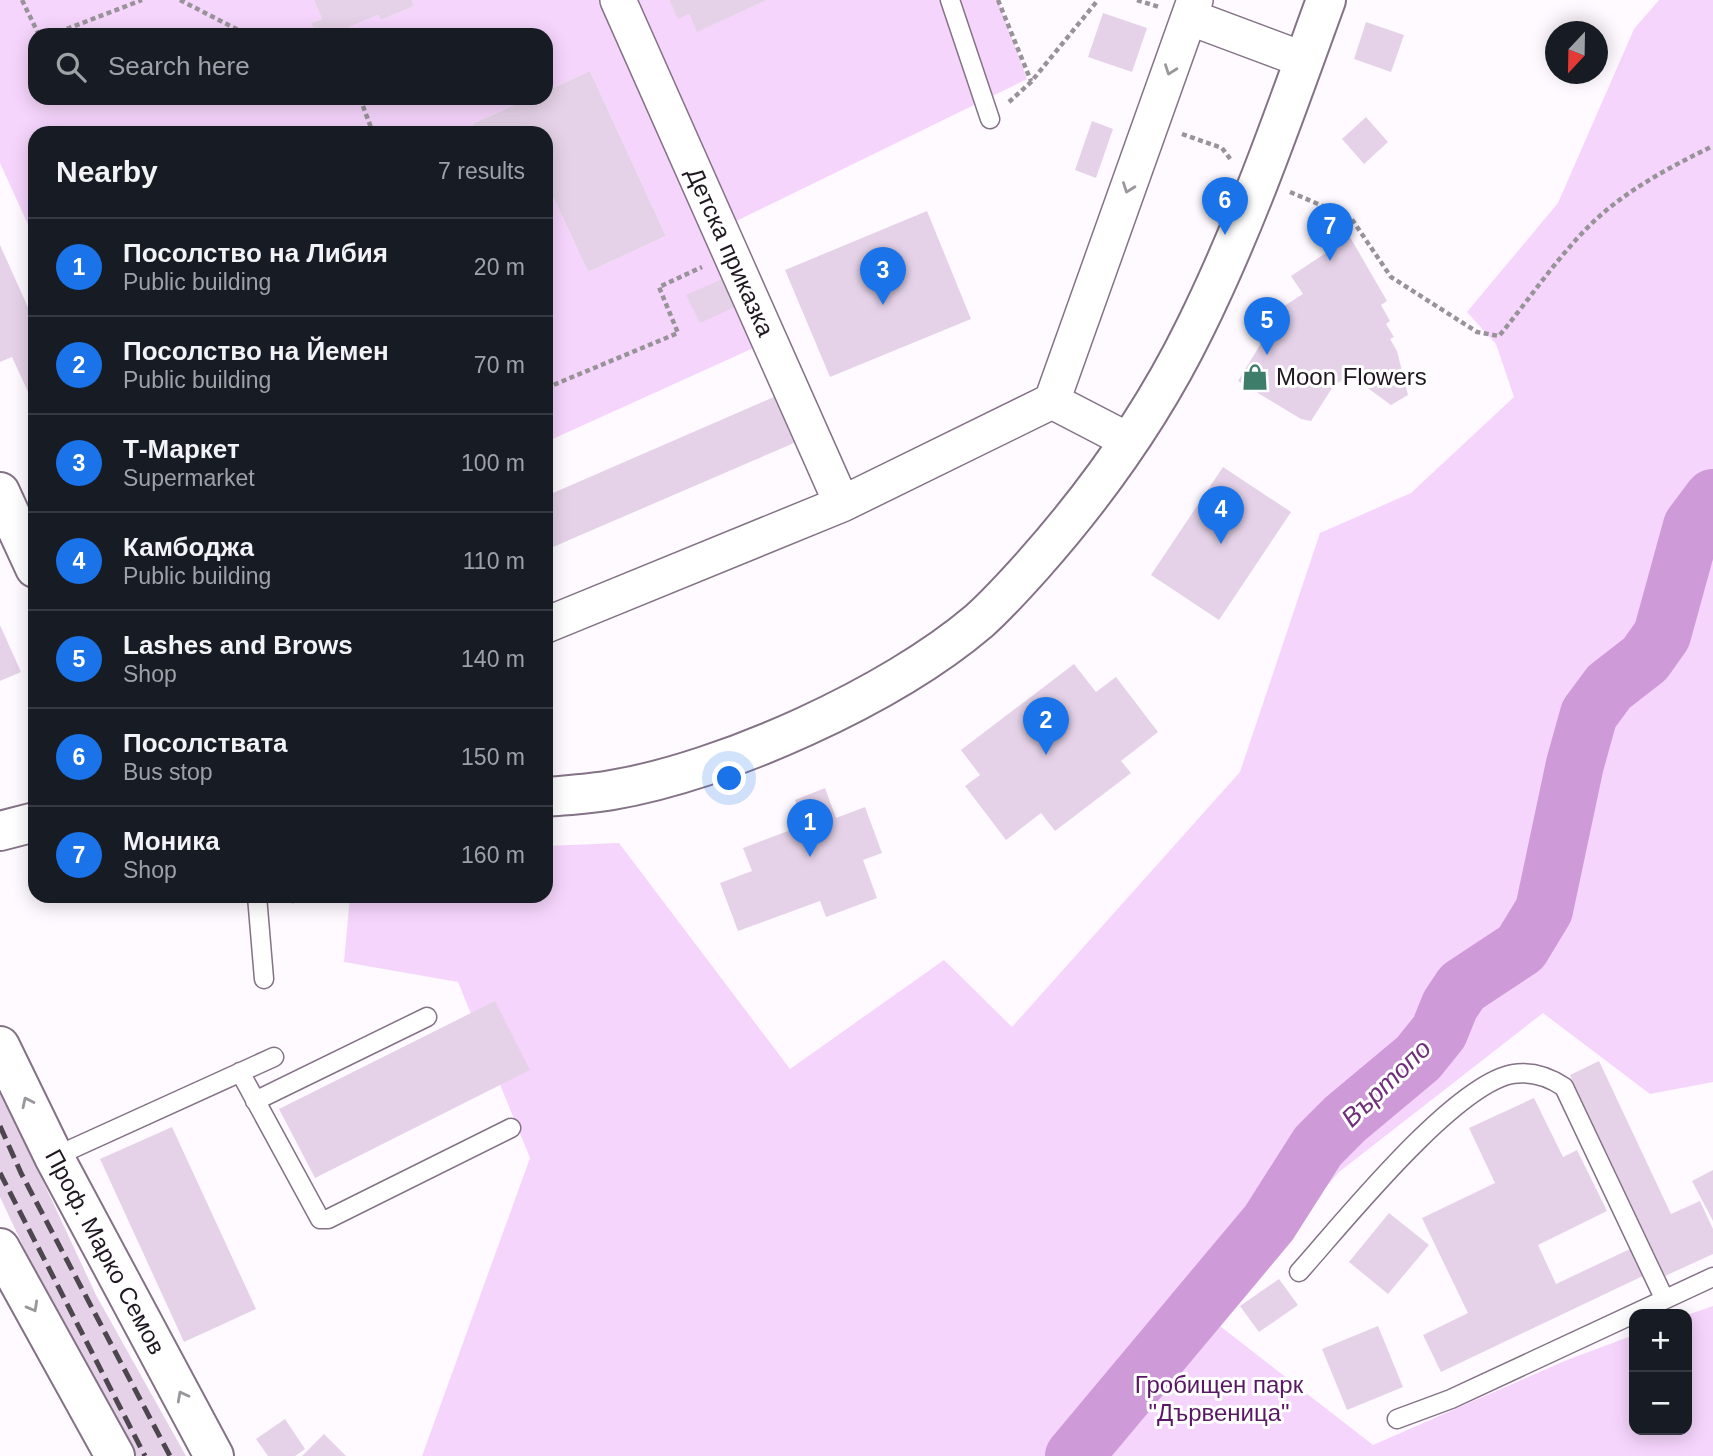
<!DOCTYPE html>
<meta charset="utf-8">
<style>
:root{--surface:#171b24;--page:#20242c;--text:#f1f3f6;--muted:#9ea1a6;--line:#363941;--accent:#1a73e8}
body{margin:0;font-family:Helvetica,sans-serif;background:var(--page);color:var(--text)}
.controls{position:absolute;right:21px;bottom:21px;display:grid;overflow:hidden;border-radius:14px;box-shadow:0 4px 18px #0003}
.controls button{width:63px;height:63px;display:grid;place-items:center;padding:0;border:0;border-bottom:2px solid var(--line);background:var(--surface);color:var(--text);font:35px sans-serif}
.compass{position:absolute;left:1545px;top:21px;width:63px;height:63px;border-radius:50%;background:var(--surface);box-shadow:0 4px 18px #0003;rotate:202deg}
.you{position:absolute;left:730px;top:779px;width:24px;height:24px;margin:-18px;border:5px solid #fff;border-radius:50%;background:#1a73e8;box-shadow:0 0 0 10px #1a73e833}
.badge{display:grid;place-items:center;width:46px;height:46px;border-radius:50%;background:var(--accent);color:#fff;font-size:23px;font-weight:700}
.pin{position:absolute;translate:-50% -58px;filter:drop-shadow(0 2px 4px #0008)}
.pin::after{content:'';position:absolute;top:37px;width:24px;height:21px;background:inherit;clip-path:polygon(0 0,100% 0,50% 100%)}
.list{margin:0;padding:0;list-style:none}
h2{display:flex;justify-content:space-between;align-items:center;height:91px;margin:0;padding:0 28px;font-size:30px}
h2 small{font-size:23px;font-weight:400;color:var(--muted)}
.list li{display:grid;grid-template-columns:46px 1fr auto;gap:21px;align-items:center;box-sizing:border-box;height:98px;padding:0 28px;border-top:2px solid var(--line)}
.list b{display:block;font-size:26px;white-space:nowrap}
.list p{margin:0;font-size:23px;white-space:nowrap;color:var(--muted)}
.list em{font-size:23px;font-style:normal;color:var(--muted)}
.icon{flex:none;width:38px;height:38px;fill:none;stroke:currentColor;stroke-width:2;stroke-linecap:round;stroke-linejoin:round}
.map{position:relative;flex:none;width:1713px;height:1456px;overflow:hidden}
.search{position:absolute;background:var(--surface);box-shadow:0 4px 18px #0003;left:28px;top:28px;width:525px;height:77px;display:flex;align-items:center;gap:18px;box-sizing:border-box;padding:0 24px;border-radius:21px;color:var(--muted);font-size:26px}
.panel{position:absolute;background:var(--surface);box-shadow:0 4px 18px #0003;left:28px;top:126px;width:525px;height:777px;border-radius:21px}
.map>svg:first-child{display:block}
.green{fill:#f6d5fc}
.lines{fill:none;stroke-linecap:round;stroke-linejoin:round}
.river{stroke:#cf9ad8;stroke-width:58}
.building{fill:#e5d2e8}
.lane-casing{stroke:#847286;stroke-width:21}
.street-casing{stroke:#847286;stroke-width:38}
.secondary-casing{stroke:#847286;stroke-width:42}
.path{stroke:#989399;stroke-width:4.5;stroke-dasharray:5 3.5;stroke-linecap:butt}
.lane{stroke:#fff;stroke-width:18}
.street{stroke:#fff;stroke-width:35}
.secondary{stroke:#fff;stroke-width:38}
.rail{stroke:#4d464e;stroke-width:5;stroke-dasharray:14 7;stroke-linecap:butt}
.oneway{stroke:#9a979b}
.labels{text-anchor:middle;stroke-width:6;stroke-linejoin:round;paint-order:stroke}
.street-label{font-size:24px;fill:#1f1820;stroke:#fff}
.poi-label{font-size:24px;fill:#1f1820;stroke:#fff;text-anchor:start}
.park-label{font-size:24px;fill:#591864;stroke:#fff}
.water-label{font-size:26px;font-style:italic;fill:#6f2f7a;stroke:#fff}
</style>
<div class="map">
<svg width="1713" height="1456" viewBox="0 0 1713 1456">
<rect width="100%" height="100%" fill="#fefaff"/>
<!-- green -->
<path class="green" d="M0 0H314L322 19 311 23 316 35H35V98H530L472 124 476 133H35V240L0 163Z
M412 0H669L678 18 689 14 697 31 767 0H998L1027 79 720 229 769 341 546 442V192L550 190 588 272 666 236 590 71 546 91V35H353L349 27 378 15 381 20 414 6Z
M1659 0H1713V1082L1650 1094 1543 1013 1339 1172 1211 1319 1373 1445 1567 1360 1634 1335V1430H1687V1315L1713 1306V1456H422L530 1158 458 982 344 962 350 896H546V846L619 843 790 1069 944 960 1012 1027 1240 772 1320 533 1411 493 1514 397 1496 344 1467 312 1558 203 1634 29Z"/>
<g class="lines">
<!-- river -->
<path class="river" d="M1074 1456 1269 1223 1318 1146 1345 1119 1418 1058 1439 1032 1450 1005 1462 987 1521 948 1544 910 1575 764 1589 714 1609 687 1645 659 1662 635 1692 526 1713 498"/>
</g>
<!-- building -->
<path class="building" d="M314 0H412L414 6 381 20 378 15 349 27 353 35H316L311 23 322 19Z
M669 0H767L697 32 689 14 678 19Z
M1103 13 1147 28 1132 72 1088 57Z
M1366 22 1404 35 1391 72 1354 59Z
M590 71 666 236 588 272 550 190 546 192V133H476L472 124 530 98H546V91Z
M1366 117 1388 142 1364 164 1342 139Z
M1092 121 1113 129 1096 178 1075 170Z
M927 211 971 319 830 377 785 270Z
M1350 237 1387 301 1381 305 1390 321 1386 324 1394 337 1390 339 1397 351 1408 395 1391 405 1369 389 1355 373 1334 385 1311 421 1301 419 1238 381 1284 306 1303 294 1291 276Z
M0 245 35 323V407L12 357 0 362Z
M722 279 735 307 700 323 686 295Z
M774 397 794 443 546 550V496Z
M1223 467 1291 512 1219 620 1151 575Z
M0 625 21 672 0 681Z
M1074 664 1096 692 1116 677 1158 732 1121 761 1131 773 1055 831 1041 813 1006 840 965 786 980 775 961 750Z
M825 788 836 818 865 807 882 853 863 860 877 898 826 917 820 901 738 931 720 883 752 871 743 848 804 825 795 800Z
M288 896H312L292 904Z
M495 1001 530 1070 315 1178 279 1109Z
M1599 1061 1671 1214 1700 1201 1713 1229V1254L1665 1276 1570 1075Z
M0 1089 96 1295 186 1456H133L56 1316 0 1197Z
M1534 1098 1563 1157 1577 1150 1607 1211 1538 1245 1556 1284 1632 1248 1645 1275 1441 1372 1423 1335 1468 1313 1422 1218 1495 1183 1469 1128Z
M172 1127 256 1309 184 1342 100 1159Z
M1713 1170V1221L1692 1181Z
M1389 1213 1429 1245 1388 1294 1349 1262Z
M1279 1279 1298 1305 1259 1332 1240 1306Z
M1378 1326 1403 1387 1347 1410 1322 1349Z
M285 1419 305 1449 295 1456H268L256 1439Z
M324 1434 346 1456H302Z"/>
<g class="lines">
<defs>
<path id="lane" d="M950 0 990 119
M257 896 264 979
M240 1072 320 1219H328L511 1128
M255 1101 427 1017
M54 1157 274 1057
M1299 1272C1342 1224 1454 1084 1513 1074 1532 1071 1549 1077 1564 1087L1664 1298
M1397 1419 1451 1399 1713 1277"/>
<path id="street" d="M618 0 842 504
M1189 17 1304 60
M1052 401 1129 441
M546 625 842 504 1052 401 1195 0"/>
<path id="secondary" d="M0 492 35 568
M546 797C568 795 590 794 612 790 725 771 891 696 979 621 998 604 1016 584 1033 565 1096 494 1153 414 1195 328 1247 223 1286 110 1326 0
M0 831 35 822
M0 1046 54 1157 214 1456
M0 1248 115 1456"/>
</defs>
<!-- lane casing -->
<use href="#lane" class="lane-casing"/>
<!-- street casing -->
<use href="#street" class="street-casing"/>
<!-- secondary casing -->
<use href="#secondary" class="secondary-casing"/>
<!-- path -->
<path class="path" d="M22 0 39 35
M180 0 248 35
M998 0 1031 81
M1137 0 1159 7
M51 35 142 0
M360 98 373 133
M1009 102 1031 82 1098 0
M1182 134 1222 148 1231 160
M1290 192 1351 218 1391 277 1477 332 1499 336C1533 295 1563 248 1603 213 1636 185 1674 165 1713 146
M546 388 678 333 659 287 702 267"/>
<!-- lane -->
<use href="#lane" class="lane"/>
<!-- street -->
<use href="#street" class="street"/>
<!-- secondary -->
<use href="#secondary" class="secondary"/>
<!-- rail -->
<path class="rail" d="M0 1126 21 1173 170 1456
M0 1173 145 1456"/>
</g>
<!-- one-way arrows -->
<defs><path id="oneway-chevron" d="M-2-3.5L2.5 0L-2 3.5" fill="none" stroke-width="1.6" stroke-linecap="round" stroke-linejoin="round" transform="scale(1.75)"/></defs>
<g class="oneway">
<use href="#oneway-chevron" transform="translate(1170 70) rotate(110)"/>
<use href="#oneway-chevron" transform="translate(1128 188) rotate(110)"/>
<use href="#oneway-chevron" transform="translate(27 1102) rotate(-116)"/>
<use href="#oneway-chevron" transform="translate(33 1307) rotate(61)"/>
<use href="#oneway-chevron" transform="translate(182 1396) rotate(-118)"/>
</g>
<!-- icons -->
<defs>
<symbol id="shop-bare" viewBox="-9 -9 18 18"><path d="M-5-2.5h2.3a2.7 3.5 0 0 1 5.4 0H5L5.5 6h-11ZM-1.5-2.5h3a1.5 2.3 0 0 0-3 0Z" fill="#3e7d6a" stroke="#fff" stroke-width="2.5" paint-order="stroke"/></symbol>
</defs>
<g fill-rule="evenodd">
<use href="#shop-bare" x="1236" y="358" width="38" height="38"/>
</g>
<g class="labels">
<!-- street labels -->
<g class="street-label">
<text transform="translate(730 252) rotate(66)" y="8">Детска приказка</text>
<text transform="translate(105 1252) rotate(62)" y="8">Проф. Марко Семов</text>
</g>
<!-- poi labels -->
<g class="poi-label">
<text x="1276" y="385">Moon Flowers</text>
</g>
<!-- park labels -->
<g class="park-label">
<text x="1219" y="1393">Гробищен парк<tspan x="1219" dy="28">"Дървеница"</tspan></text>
</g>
<!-- water labels -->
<g class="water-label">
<text transform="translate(1386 1083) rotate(-44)" y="9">Въртопо</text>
</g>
</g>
</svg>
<div class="controls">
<button>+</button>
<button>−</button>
</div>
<svg class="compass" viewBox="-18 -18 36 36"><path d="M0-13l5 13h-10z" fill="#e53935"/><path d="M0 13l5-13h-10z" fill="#9ea1a6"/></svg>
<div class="you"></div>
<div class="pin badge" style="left:810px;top:857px">1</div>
<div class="pin badge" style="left:1046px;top:755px">2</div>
<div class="pin badge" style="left:883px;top:305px">3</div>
<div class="pin badge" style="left:1221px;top:544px">4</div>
<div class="pin badge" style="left:1267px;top:355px">5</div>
<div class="pin badge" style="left:1225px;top:235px">6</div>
<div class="pin badge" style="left:1330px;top:261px">7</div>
<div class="search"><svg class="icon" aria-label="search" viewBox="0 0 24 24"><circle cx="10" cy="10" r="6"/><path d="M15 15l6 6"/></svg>Search here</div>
<section class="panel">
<h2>Nearby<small>7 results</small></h2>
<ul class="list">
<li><span class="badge">1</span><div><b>Посолство на Либия</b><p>Public building</p></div><em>20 m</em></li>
<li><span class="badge">2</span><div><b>Посолство на Йемен</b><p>Public building</p></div><em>70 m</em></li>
<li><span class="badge">3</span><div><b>Т-Маркет</b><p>Supermarket</p></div><em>100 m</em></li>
<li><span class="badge">4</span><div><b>Камбоджа</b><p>Public building</p></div><em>110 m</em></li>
<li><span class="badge">5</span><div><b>Lashes and Brows</b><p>Shop</p></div><em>140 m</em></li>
<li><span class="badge">6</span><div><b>Посолствата</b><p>Bus stop</p></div><em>150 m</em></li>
<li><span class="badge">7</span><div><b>Моника</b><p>Shop</p></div><em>160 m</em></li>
</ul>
</section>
</div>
